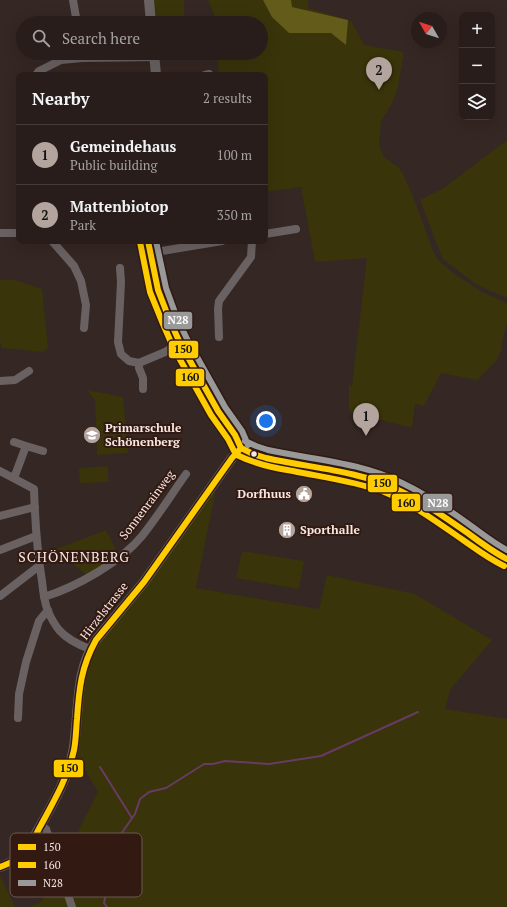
<!DOCTYPE html>
<meta charset="utf-8">
<style>
:root{--surface:#281d1a;--page:#302623;--text:#f1f3f6;--muted:#a5a2a2;--line:#443b39;--accent:#b4a49e}
body{margin:0;font-family:"PT Serif",serif;background:var(--page);color:var(--text)}
.controls{position:absolute;right:12px;top:12px;display:grid;overflow:hidden;border-radius:8px;box-shadow:0 4px 16px #0002}
.controls button{width:36px;height:36px;display:grid;place-items:center;padding:0;border:0;border-bottom:1px solid var(--line);background:var(--surface);color:var(--text);font:20px sans-serif}
.compass{position:absolute;left:411px;top:12px;width:36px;height:36px;border-radius:50%;background:var(--surface);box-shadow:0 4px 16px #0002;rotate:309deg}
.you{position:absolute;left:266px;top:421px;width:14px;height:14px;margin:-10px;border:3px solid #fff;border-radius:50%;background:#1a73e8;box-shadow:0 0 0 6px #1a73e833}
.badge{display:grid;place-items:center;width:26px;height:26px;border-radius:50%;background:var(--accent);color:#111;font-size:13px;font-weight:700}
.pin{position:absolute;translate:-50% -33px;filter:drop-shadow(0 1px 2px #0008)}
.pin::after{content:'';position:absolute;top:21px;width:14px;height:12px;background:inherit;clip-path:polygon(0 0,100% 0,50% 100%)}
.list{margin:0;padding:0;list-style:none}
h2{display:flex;justify-content:space-between;align-items:center;height:52px;margin:0;padding:0 16px;font-size:17px}
h2 small{font-size:13px;font-weight:400;color:var(--muted)}
.list li{display:grid;grid-template-columns:26px 1fr auto;gap:12px;align-items:center;box-sizing:border-box;height:60px;padding:0 16px;border-top:1px solid var(--line)}
.list b{display:block;font-size:15px;white-space:nowrap}
.list p{margin:0;font-size:13px;white-space:nowrap;color:var(--muted)}
.list em{font-size:13px;font-style:normal;color:var(--muted)}
.icon{flex:none;width:22px;height:22px;fill:none;stroke:currentColor;stroke-width:2;stroke-linecap:round;stroke-linejoin:round}
.map{position:relative;flex:none;width:507px;height:907px;overflow:hidden}
.search{position:absolute;background:var(--surface);box-shadow:0 4px 16px #0002;left:16px;top:16px;width:252px;height:44px;display:flex;align-items:center;gap:10px;box-sizing:border-box;padding:0 14px;border-radius:22px;color:var(--muted);font-size:15px}
.panel{position:absolute;background:var(--surface);box-shadow:0 4px 16px #0002;left:16px;top:72px;width:252px;height:172px;border-radius:8px}
.map>svg:first-child{display:block}
.green{fill:#39340a}
.forest{fill:#625b19}
.lines{fill:none;stroke-linecap:round;stroke-linejoin:round}
.stream{stroke:#683b65;stroke-width:2}
.minor{stroke:#6a6262;stroke-width:8}
.tertiary{stroke:#6a6262;stroke-width:10}
.bus-1-casing{stroke:#321a13;stroke-width:9}
.bus-2-casing{stroke:#321a13;stroke-width:9}
.bus-3-casing{stroke:#321a13;stroke-width:9}
.bus-1{stroke:#fc0;stroke-width:6}
.bus-2{stroke:#fc0;stroke-width:6}
.bus-3{stroke:#999;stroke-width:6}
.bus-dot{fill:#f8e7e1;stroke:#321a13;stroke-width:1.5}
.labels{text-anchor:middle;stroke-width:4;stroke-linejoin:round;paint-order:stroke}
.poi-label{font-size:12px;font-weight:bold;fill:#f8e7e1;stroke:#321a13;text-anchor:start}
.street-label{font-size:12px;fill:#f8e7e1;stroke:#321a13}
.quarter-label{font-size:14px;letter-spacing:1px;fill:#f8e7e1;stroke:#321a13}
.key{fill:#321a13;stroke:#6d5851;stroke-width:1}
.key-label{font-size:11px;fill:#f8e7e1}
.line-badge{stroke:#321a13;stroke-width:1.5}
.badge-label{font-size:11px;text-anchor:middle;font-weight:bold;fill:#fff}
.pale-badge-label{font-size:11px;text-anchor:middle;font-weight:bold;fill:#111}
</style>
<div class="map">
<svg width="507" height="907" viewBox="0 0 507 907">
<rect width="100%" height="100%" fill="#352723"/>
<!-- green -->
<path class="green" d="M153 0H184V18L157 20Z
M208 0H308V8L351 21 364 45 404 52 399 81 397 91 391 105 381 121 379 145 382 153 384 157 398 167 403 174 415 201 433 251 439 261 453 273 473 286 482 292 507 303V324L502 341 501 350 496 361 477 380 441 373 424 406 415 404 412 428 349 412V385L352 386 367 258 315 262 301 187 265 192V75H219L217 53H261V23H215V17Z
M507 140V298L477 285 442 258 420 200 445 187Z
M0 280H15L42 289 48 348 43 352 2 348 0 342Z
M87 390 123 397 128 453 97 455 95 401Z
M108 466V482L80 483 79 468Z
M218 479 196 588 319 609 327 575 415 594 492 640 450 690 445 709 507 719V907H30L41 902 59 868 98 792 76 754 90 649Z
M106 530 118 554 87 576 56 549Z
M242 551 304 561 299 589 236 578Z
M0 875 15 907H0Z"/>
<!-- forest -->
<path class="forest" d="M263 0H291L292 7 348 20 346 45 331 33H289L272 17Z"/>
<g class="lines">
<!-- stream -->
<path class="stream" d="M100 767 132 818
M107 907 104 903 114 854 121 834 135 814 140 799 149 792 166 788 204 764H213L225 761 269 764 321 756 418 712"/>
<!-- minor -->
<path class="minor" d="M73 0 77 23
M36 75 39 71 61 60 82 58 155 57
M205 75 209 74
M0 233H19
M265 234 296 229
M52 241 74 266 81 281 86 305 84 328
M150 253 222 241
M120 268 121 282 118 342 121 354 129 361 139 363 165 352 180 343
M219 337 218 309 219 301 251 257 252 241
M139 363V368L143 378V389
M0 381 15 380 29 371
M14 442 26 446 14 478
M26 446 43 451
M0 471 34 489C35 520 37 551 42 581 43 591 44 602 48 611 51 618 55 625 59 630 67 639 79 645 90 649
M0 516 35 507
M0 550 36 536
M0 596 39 566
M44 597C76 587 121 562 142 536 158 516 171 495 186 474
M18 718 19 694 26 662 39 621 48 610
M41 825 46 829 72 907"/>
<!-- tertiary -->
<path class="tertiary" d="M149 0 151 23
M154 53 156 75
M148 241 150 253 158 290 170 321 180 343 206 389 218 411 235 435 241 448
M241 448C256 457 276 460 293 463 324 469 356 473 385 484 416 496 442 516 469 534 481 543 493 553 507 559
M0 867C8 864 15 861 22 856 29 849 33 839 38 830 52 805 67 780 73 752 75 744 75 736 76 728 79 696 78 668 96 640L144 582 232 458 241 448"/>
<defs>
<path id="bus-1" d="M148 241 158 290 170 321 180 343 218 411 235 435 241 448
M241 448 253 454 266 458C310 468 356 470 396 489 422 501 446 518 469 534 481 543 493 552 507 559
M0 867C7 864 16 861 22 856 31 849 35 835 41 825 54 801 68 777 74 750 76 740 76 729 77 719 79 689 81 667 96 640L144 582 232 458 241 448"/>
<path id="bus-2" d="M140 242 150 292 163 324 173 347 211 415 228 439 234 451
M237 455C255 464 273 468 293 471 322 477 353 481 382 491 411 503 437 522 463 540 476 549 489 559 504 566"/>
<path id="bus-3" d="M156 241 166 288 177 318 187 339 225 407 242 431 248 445
M245 441 256 446 268 450C313 460 360 462 402 483 427 495 451 511 474 528 485 536 495 544 507 550"/>
</defs>
<!-- bus-1 casing -->
<use href="#bus-1" class="bus-1-casing"/>
<!-- bus-2 casing -->
<use href="#bus-2" class="bus-2-casing"/>
<!-- bus-3 casing -->
<use href="#bus-3" class="bus-3-casing"/>
<!-- bus-1 -->
<use href="#bus-1" class="bus-1"/>
<!-- bus-2 -->
<use href="#bus-2" class="bus-2"/>
<!-- bus-3 -->
<use href="#bus-3" class="bus-3"/>
</g>
<!-- icons -->
<defs>
<symbol id="school-disc" viewBox="-11 -11 22 22"><circle r="9.5" fill="#b4a49e" stroke="#321a13"/><path d="M0-5L7-2L0 1L-7-2ZM-4 1L0 2.5L4 1V4Q0 6-4 4Z" fill="#fff"/></symbol>
<symbol id="civic-disc" viewBox="-11 -11 22 22"><circle r="9.5" fill="#b4a49e" stroke="#321a13"/><path d="M-.6-6.5H3V-4.5H.6V-3L4-1V1h2V6H-6V1h2V-1L-.6-3ZM-1.2 2.5V6h2.4V2.5Z" fill="#fff"/></symbol>
<symbol id="building-disc" viewBox="-11 -11 22 22"><circle r="9.5" fill="#b4a49e" stroke="#321a13"/><path d="M-4-6H4V6H1V3H-1V6H-4ZM-2.5-4.3h1.7v1.8h-1.7ZM.8-4.3h1.7v1.8H.8ZM-2.5-1h1.7V.8h-1.7ZM.8-1h1.7V.8H.8Z" fill="#fff"/></symbol>
</defs>
<g fill-rule="evenodd">
<use href="#school-disc" x="82" y="425" width="20" height="20"/>
<use href="#civic-disc" x="294" y="484" width="20" height="20"/>
<use href="#building-disc" x="277" y="520" width="20" height="20"/>
</g>
<!-- markers -->
<circle class="bus-dot" cx="254" cy="454" r="3.5"/>
<g class="labels">
<!-- poi labels -->
<g class="poi-label">
<text x="105" y="432">Primarschule<tspan x="105" dy="14">Schönenberg</tspan></text>
<text x="291" y="498" text-anchor="end">Dorfhuus</text>
<text x="300" y="534">Sporthalle</text>
</g>
<!-- street labels -->
<g class="street-label">
<text transform="translate(147 505) rotate(-53)" y="4">Sonnenrainweg</text>
<text transform="translate(104 611) rotate(-52)" y="4">Hirzelstrasse</text>
</g>
<!-- quarter labels -->
<g class="quarter-label">
<text x="74" y="562">SCHÖNENBERG</text>
</g>
</g>
<!-- legend -->
<rect x="10" y="833" width="132" height="64" rx="6" class="key"/>
<rect x="18" y="844" width="18" height="6" fill="#fc0"/>
<rect x="18" y="862" width="18" height="6" fill="#fc0"/>
<rect x="18" y="880" width="18" height="6" fill="#999"/>
<g class="key-label">
<text x="43" y="851">150</text>
<text x="43" y="869">160</text>
<text x="43" y="887">N28</text>
</g>
<g class="line-badge">
<rect x="163" y="311" width="30" height="19" rx="4" fill="#999"/>
<rect x="168" y="340" width="31" height="19" rx="4" fill="#fc0"/>
<rect x="175" y="368" width="30" height="19" rx="4" fill="#fc0"/>
<rect x="367" y="474" width="31" height="19" rx="4" fill="#fc0"/>
<rect x="391" y="493" width="30" height="19" rx="4" fill="#fc0"/>
<rect x="422" y="493" width="31" height="19" rx="4" fill="#999"/>
<rect x="53" y="759" width="31" height="19" rx="4" fill="#fc0"/>
</g>
<g class="badge-label">
<text x="178" y="324">N28</text>
<text x="438" y="507">N28</text>
</g>
<g class="pale-badge-label">
<text x="183" y="353">150</text>
<text x="190" y="381">160</text>
<text x="382" y="487">150</text>
<text x="406" y="507">160</text>
<text x="69" y="772">150</text>
</g>
</svg>
<div class="controls">
<button>+</button>
<button>−</button>
<button><svg class="icon" aria-label="layers" viewBox="0 0 24 24"><path d="M12 4l9 5-9 5-9-5zM3 14l9 5 9-5"/></svg></button>
</div>
<svg class="compass" viewBox="-18 -18 36 36"><path d="M0-13l5 13h-10z" fill="#e53935"/><path d="M0 13l5-13h-10z" fill="#a5a2a2"/></svg>
<div class="you"></div>
<div class="pin badge" style="left:366px;top:436px">1</div>
<div class="pin badge" style="left:379px;top:90px">2</div>
<div class="search"><svg class="icon" aria-label="search" viewBox="0 0 24 24"><circle cx="10" cy="10" r="6"/><path d="M15 15l6 6"/></svg>Search here</div>
<section class="panel">
<h2>Nearby<small>2 results</small></h2>
<ul class="list">
<li><span class="badge">1</span><div><b>Gemeindehaus</b><p>Public building</p></div><em>100 m</em></li>
<li><span class="badge">2</span><div><b>Mattenbiotop</b><p>Park</p></div><em>350 m</em></li>
</ul>
</section>
</div>
